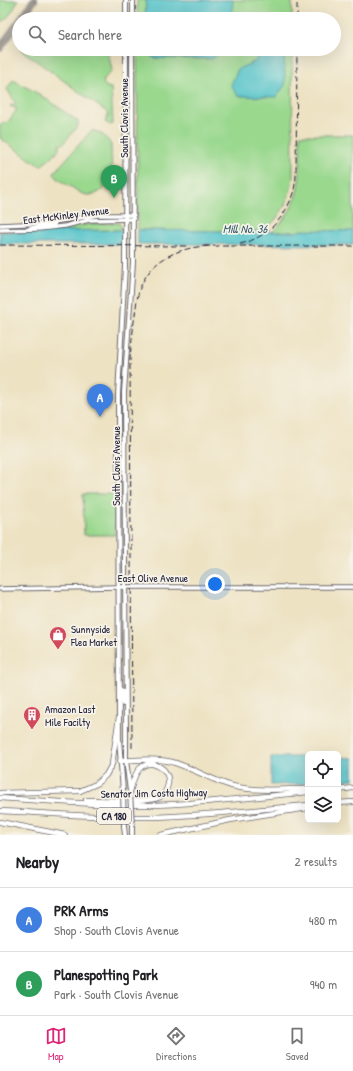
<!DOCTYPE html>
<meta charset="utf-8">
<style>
:root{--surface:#fff;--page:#f2f2f2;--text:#202124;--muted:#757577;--line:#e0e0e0;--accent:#db2777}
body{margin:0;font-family:"Patrick Hand",sans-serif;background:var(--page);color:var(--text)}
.controls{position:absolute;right:12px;bottom:12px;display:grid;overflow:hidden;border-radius:6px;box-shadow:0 4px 16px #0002}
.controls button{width:36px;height:36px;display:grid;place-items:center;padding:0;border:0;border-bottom:1px solid var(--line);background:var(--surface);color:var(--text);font:20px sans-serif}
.you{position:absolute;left:215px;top:584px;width:14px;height:14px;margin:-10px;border:3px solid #fff;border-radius:50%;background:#1a73e8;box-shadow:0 0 0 6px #1a73e833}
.badge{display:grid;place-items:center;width:26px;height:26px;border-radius:50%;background:var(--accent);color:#fff;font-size:13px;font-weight:700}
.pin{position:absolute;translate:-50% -33px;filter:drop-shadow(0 1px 2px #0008)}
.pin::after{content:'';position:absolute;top:21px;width:14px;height:12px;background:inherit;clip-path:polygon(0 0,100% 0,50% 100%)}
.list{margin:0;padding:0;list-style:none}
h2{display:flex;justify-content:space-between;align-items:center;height:52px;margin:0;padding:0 16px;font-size:17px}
h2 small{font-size:13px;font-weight:400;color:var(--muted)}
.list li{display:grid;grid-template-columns:26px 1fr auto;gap:12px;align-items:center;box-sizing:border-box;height:64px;padding:0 16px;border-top:1px solid var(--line)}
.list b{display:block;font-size:15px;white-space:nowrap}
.list p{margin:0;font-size:13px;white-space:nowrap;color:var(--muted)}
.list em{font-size:13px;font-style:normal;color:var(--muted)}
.icon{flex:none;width:22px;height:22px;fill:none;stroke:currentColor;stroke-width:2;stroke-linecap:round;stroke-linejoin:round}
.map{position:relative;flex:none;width:353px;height:835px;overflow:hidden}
.search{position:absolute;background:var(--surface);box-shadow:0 4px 16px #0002;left:12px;right:12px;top:12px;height:44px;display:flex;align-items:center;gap:10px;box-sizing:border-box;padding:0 14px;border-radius:22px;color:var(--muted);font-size:15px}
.sheet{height:180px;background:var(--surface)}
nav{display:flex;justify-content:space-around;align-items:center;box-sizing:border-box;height:56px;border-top:1px solid var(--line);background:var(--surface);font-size:11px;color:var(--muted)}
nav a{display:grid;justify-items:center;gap:2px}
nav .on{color:var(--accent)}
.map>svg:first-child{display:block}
.green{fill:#9ad88e;stroke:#5e7d64}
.water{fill:#56c4cb;stroke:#3c7383}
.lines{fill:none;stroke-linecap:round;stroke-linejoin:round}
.taxiway{stroke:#88827e;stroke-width:8}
.secondary-casing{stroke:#69656a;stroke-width:5.5}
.primary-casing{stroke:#69656a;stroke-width:6}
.highway-casing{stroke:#69656a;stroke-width:6}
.secondary{stroke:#fff;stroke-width:3.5}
.primary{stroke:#fff;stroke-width:4}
.highway{stroke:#fff;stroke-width:4.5}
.rail{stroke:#22223b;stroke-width:1;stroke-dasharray:6 3;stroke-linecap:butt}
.primary-bridge-casing{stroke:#69656a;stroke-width:6;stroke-linecap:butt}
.primary-bridge{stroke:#fff;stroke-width:4}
.labels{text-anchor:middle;stroke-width:3.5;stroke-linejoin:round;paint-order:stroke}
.shield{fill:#f7f3e8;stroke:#62616f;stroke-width:1}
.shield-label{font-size:10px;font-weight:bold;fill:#22223b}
.street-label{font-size:11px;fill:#22223b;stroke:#f7f3e8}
.poi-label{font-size:11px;fill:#22223b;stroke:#f7f3e8;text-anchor:start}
.water-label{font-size:12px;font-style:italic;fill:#345b6d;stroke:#f7f3e8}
</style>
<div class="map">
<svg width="353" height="835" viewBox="0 0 353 835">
<rect width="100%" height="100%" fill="#f7f3e8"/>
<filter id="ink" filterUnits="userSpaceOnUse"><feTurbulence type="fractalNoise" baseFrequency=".025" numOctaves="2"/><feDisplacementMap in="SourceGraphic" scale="8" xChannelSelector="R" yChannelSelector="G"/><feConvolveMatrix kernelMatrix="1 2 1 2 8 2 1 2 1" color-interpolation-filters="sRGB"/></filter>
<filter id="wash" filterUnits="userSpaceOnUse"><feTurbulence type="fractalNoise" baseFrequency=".012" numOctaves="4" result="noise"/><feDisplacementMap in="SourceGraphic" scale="16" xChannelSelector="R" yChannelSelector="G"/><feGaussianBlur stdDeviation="0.9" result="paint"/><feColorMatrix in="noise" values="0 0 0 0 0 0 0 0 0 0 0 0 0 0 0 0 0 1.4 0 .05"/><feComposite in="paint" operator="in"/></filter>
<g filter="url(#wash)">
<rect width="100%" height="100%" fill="#ede2c2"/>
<!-- green -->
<path class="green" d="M0 0H18C14 9 9 19 0 22Z
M137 0H292V19H137Z
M20 49H105L109 56 112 71 105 78 103 83 107 87 111 88 113 124 111 125 105 122 108 116V113Z
M137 49H292L293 178C290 200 280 219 262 232L138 230Z
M13 80 39 94 78 121V126L62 145 59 144 60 148 51 158 42 165 37 164 0 138V124L8 122 16 111V108L10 106 15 104V102L7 89Z
M91 131C99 130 108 138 111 145 111 155 113 169 110 179 107 189 94 198 83 194 80 193 76 190 73 188 66 184 57 180 54 173Z
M300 135H353V231L272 232C304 203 300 173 300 135Z
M119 223 121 226 122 230 43 231 91 224Z
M83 494H115V535H84Z"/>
<!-- water -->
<path class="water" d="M146 0H233L231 19H145Z
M145 49H225L212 59 154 58 145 52Z
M260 49H284L285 85 276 97 238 96 231 85 238 69 256 61Z
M122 230V244H0V232Z
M138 230 296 232 302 230 353 231V245L138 244Z
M271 757H308V784L271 785Z
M338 757 353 758V779L338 781Z"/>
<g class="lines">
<!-- taxiway -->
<path class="taxiway" d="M21 19 34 0
M0 48 19 22"/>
</g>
</g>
<g filter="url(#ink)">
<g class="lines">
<defs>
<path id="secondary" d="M0 225 46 223 98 215H134
M30 228 53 225 55 223
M0 230 39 229 65 226 89 220 134 219
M0 589 118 587H353"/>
<path id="primary" d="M126 19V0
M133 19V0
M119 688 122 691 123 704
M123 791 119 739 118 395 125 266 126 49
M130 791 126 760V732L124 392 133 262 132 49
M124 826 125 835
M132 826V835"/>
<path id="highway" d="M120 761C137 760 155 758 172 762 193 768 211 780 232 786 256 792 283 789 308 789
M338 790 353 788
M0 793 80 791 96 784 106 775 112 764 119 717
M0 798C50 801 100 806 150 805 202 804 255 797 308 792
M86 800C101 800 149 803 160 797 165 794 167 789 168 784 169 779 167 774 164 770 161 767 157 765 153 764 137 762 133 780 130 792
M338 803 353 802
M0 811C50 813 100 818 150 817 202 816 255 810 308 805
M0 822 65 835
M161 835 230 820 308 808"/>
</defs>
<!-- secondary casing -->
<use href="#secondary" class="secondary-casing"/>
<!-- primary casing -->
<use href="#primary" class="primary-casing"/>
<!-- highway casing -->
<use href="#highway" class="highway-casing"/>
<!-- secondary -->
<use href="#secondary" class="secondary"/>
<!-- primary -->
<use href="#primary" class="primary"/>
<!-- highway -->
<use href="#highway" class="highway"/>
<!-- rail -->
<path class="rail" d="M297 19V0
M240 244C272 237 294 208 296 176L297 49
M0 245 186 246
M204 246H353
M132 748 130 358C131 346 133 333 134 321 136 311 136 301 139 291 149 260 178 247 209 246"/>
<defs>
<path id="primary-bridge" d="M123 791 124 826
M130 792 132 826"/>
</defs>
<!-- primary-bridge casing -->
<use href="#primary-bridge" class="primary-bridge-casing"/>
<!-- primary-bridge -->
<use href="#primary-bridge" class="primary-bridge"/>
</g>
</g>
<!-- icons -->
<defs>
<symbol id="shop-pin" viewBox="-11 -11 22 30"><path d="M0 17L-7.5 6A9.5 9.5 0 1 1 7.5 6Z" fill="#d1495b" stroke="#f7f3e8"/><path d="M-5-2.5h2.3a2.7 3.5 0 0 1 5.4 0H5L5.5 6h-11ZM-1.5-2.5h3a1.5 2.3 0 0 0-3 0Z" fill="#fff"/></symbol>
<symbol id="building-pin" viewBox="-11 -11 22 30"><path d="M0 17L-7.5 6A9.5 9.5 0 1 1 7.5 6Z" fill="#d1495b" stroke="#f7f3e8"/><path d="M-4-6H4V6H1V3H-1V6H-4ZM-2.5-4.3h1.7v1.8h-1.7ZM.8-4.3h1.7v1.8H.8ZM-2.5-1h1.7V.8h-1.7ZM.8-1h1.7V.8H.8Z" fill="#fff"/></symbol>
</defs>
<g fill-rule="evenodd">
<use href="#shop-pin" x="48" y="625" width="20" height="27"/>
<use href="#building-pin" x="22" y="705" width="20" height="27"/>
</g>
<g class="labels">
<!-- shield labels -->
<rect class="shield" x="97" y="808" width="34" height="16" rx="3"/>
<g class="shield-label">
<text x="114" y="820">CA 180</text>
</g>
<!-- street labels -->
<g class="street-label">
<text transform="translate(124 118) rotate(-90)" y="4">South Clovis Avenue</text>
<text transform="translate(66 215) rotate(-7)" y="4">East McKinley Avenue</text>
<text transform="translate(116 466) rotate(-90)" y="4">South Clovis Avenue</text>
<text x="153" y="582">East Olive Avenue</text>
<text transform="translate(154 793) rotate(-1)" y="4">Senator Jim Costa Highway</text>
</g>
<!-- poi labels -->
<g class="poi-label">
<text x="71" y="633">Sunnyside<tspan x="71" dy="13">Flea Market</tspan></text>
<text x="45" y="713">Amazon Last<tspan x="45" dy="13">Mile Facilty</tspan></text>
</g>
<!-- water labels -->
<g class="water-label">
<text x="245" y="233">Mill No. 36</text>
</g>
</g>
</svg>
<div class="controls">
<button><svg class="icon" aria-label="locate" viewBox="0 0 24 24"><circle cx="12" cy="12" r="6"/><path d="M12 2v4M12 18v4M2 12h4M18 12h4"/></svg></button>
<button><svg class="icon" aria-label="layers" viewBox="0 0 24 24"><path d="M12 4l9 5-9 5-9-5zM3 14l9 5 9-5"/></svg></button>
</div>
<div class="you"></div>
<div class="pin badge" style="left:100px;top:417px;background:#3f7fe0">A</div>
<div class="pin badge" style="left:114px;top:198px;background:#2e9e5b">B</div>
<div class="search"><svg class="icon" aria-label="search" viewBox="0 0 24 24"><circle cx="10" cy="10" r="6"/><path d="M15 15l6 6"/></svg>Search here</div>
</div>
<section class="sheet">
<h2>Nearby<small>2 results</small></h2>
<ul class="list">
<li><span class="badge" style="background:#3f7fe0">A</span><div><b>PRK Arms</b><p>Shop · South Clovis Avenue</p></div><em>480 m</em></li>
<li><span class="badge" style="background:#2e9e5b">B</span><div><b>Planespotting Park</b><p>Park · South Clovis Avenue</p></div><em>940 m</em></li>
</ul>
</section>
<nav>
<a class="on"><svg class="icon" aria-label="map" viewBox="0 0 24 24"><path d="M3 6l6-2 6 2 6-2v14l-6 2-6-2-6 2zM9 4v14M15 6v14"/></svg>Map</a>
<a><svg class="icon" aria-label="directions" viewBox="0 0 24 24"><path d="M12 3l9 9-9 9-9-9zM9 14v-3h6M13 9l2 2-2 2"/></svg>Directions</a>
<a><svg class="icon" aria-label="saved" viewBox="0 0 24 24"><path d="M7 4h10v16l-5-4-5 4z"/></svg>Saved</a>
</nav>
